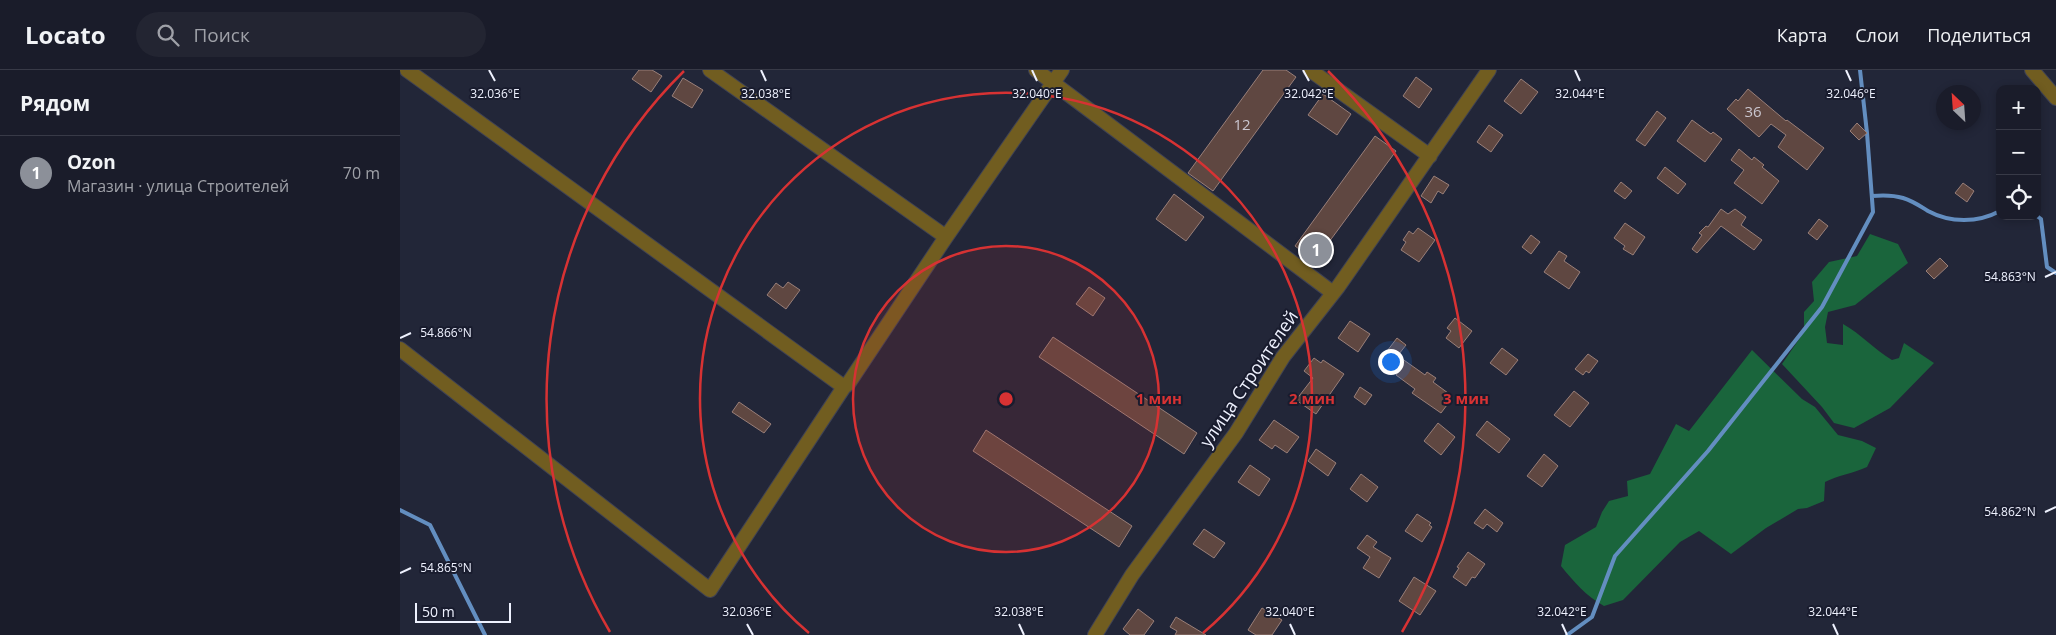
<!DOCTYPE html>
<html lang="ru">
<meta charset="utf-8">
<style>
:root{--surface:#1a1c2a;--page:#232532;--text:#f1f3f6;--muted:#9fa1a8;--line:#383a47;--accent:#8c9099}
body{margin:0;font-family:"Open Sans",sans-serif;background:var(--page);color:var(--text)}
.controls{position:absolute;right:15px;top:15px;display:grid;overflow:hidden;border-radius:10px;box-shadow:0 2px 8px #0003}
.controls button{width:45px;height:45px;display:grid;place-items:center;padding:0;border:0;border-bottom:1px solid var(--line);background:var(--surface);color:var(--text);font:25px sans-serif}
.compass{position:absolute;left:1536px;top:15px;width:45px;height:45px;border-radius:50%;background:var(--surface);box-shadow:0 2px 8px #0003;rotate:335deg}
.scale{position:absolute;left:15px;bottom:12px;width:96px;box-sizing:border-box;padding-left:5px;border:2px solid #eef1fe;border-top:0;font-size:14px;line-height:18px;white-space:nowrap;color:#eef1fe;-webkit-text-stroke:4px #191c2e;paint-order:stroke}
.you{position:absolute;left:990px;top:291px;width:18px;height:18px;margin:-12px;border:4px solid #fff;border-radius:50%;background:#1a73e8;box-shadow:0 0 0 8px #1a73e833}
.badge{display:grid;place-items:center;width:32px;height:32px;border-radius:50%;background:var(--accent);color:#fff;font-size:16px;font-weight:700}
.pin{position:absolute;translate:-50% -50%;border:2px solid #fff;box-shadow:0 1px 5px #0006}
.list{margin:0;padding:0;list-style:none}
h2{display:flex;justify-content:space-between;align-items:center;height:65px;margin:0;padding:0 20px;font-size:21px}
h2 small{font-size:16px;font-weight:400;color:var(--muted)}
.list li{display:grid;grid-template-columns:32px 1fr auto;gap:15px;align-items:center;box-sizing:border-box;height:75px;padding:0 20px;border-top:1px solid var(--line)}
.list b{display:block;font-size:19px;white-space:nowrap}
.list p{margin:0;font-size:16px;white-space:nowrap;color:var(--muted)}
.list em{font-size:16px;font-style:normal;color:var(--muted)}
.icon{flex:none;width:28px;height:28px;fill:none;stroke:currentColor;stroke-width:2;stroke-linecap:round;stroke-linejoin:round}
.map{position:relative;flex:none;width:1656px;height:565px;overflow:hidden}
header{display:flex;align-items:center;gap:30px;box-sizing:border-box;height:70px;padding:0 25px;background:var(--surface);border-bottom:1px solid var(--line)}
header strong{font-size:24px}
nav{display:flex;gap:28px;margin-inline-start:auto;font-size:18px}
.search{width:350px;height:45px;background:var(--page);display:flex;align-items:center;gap:12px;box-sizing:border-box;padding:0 18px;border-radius:28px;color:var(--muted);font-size:19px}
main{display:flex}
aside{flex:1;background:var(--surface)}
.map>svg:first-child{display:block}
.forest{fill:#1a653c}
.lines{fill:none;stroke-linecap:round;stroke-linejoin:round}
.stream{stroke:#638ec0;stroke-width:4}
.building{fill:#5f4741;stroke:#997f79}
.minor-casing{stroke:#3f4254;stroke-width:16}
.tertiary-casing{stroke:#3f4254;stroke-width:16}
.minor{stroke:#715d20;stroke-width:14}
.tertiary{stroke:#715d20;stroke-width:14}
.ticks{fill:none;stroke:#eef1fe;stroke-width:2}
.ring{fill:none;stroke:#d73233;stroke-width:2.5}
.labels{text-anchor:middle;stroke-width:4;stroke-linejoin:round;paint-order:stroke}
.number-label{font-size:15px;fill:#cac6cf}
.street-label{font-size:18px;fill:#eef1fe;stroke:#191c2e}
.ticks-label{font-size:12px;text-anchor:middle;fill:#eef1fe;stroke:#191c2e;stroke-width:4;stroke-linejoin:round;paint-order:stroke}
.centre{fill:#d73233;stroke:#191c2e;stroke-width:2.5}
.ring-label{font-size:15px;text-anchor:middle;font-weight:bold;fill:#d73233;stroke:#191c2e;stroke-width:4;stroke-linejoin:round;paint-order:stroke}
</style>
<header>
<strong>Locato</strong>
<div class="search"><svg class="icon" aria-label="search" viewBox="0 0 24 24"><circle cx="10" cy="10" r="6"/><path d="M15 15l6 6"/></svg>Поиск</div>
<nav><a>Карта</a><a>Слои</a><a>Поделиться</a></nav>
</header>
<main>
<aside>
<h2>Рядом<small></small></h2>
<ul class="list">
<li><span class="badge">1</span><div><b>Ozon</b><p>Магазин · улица Строителей</p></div><em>70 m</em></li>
</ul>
</aside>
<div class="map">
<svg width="1656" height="565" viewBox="0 0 1656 565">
<rect width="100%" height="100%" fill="#222638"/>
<!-- forest -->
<path class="forest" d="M1470 164 1498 174 1508 193 1455 235 1428 242 1425 257 1427 273 1443 275V254C1461 264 1474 279 1492 290L1499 288 1504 273 1534 293 1490 338 1454 358 1434 353 1422 337 1382 294 1404 262V242L1414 231 1412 212 1429 192 1457 186Z
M1352 280 1402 329 1415 337 1438 365 1462 371 1476 378 1467 397C1452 404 1438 405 1425 412L1424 431 1407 438 1398 439 1366 458 1331 484 1299 461 1280 472 1223 530 1204 536C1186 526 1174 512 1161 496L1165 475 1196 457 1202 442 1209 431 1228 426 1227 411 1250 404 1276 354 1289 361Z"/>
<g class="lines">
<!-- stream -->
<path class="stream" d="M1472 126C1483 125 1493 125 1503 128 1513 131 1520 136 1528 141 1550 153 1578 153 1600 141
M1637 146 1641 149 1647 197 1656 203
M0 440 30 455 85 565
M1167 565 1192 547 1215 486 1308 381 1422 237 1473 142 1467 63 1460 0"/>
</g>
<!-- building -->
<path class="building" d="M239 0H252L262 6 251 22 232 9Z
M863 0H886L896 7 813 121 788 103Z
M1016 7 1032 19 1019 38 1003 26Z
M283 8 303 20 292 38 272 26Z
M1121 9 1138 22 1121 44 1104 31Z
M1348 19 1386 51 1387 50 1424 78 1407 100 1378 77 1386 65 1371 54 1359 67 1327 39 1336 29 1338 31Z
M923 24 951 44 937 65 908 45Z
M1257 41 1266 48 1245 76 1236 70Z
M1292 50 1311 64 1313 62 1322 69 1305 92 1277 71Z
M1457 53 1467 63 1459 70 1450 61Z
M1089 55 1103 65 1091 82 1077 72Z
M975 66 996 81 915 191 895 176Z
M1339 79 1352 90 1354 87 1364 95 1362 97 1379 111 1362 134 1334 113 1344 100 1331 90Z
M1265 97 1286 114 1278 124 1257 108Z
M1034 106 1049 115 1043 124 1038 121 1031 133 1021 126Z
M1221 112 1232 121 1225 129 1214 121Z
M1563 113 1574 121 1567 132 1555 123Z
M774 124 804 147 786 171 756 149Z
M1321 139 1328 144 1335 139 1346 147 1341 155 1362 170 1354 180 1321 156 1297 183 1292 179 1302 165 1299 163 1306 156 1308 157Z
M1419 149 1428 156 1417 170 1408 163Z
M1225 153 1245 167 1233 185 1223 179 1225 176 1214 168Z
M1018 158 1035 170 1019 192 1001 180 1006 172 1003 170 1009 161 1013 164Z
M1131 165 1140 172 1131 184 1122 177Z
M1159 181 1167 186 1164 191 1180 202 1169 219 1144 202Z
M1540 188 1548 196 1534 209 1526 201Z
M388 212 400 220 386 239 367 225 376 213 383 218Z
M689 217 705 228 693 246 676 234Z
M1055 248 1072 261 1059 278 1046 268 1051 261 1047 258Z
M950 251 970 264 958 282 938 268Z
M653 267 797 363 784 384 639 287Z
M997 268 1006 275 999 284 1002 286 1001 288 1025 305 1027 302 1036 308 1033 312 1048 323 1044 327 1050 331 1041 343 1012 323 1015 319 996 305 998 302 981 289Z
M1102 278 1118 290 1106 305 1090 293Z
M1188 284 1198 291 1189 303 1186 301 1183 305 1175 299Z
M914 288 921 293 923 290 944 304 916 344 896 330 913 308 904 301Z
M960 317 972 325 965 335 954 327Z
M1174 321 1189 333 1170 357 1154 345Z
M339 332 371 354 364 363 332 342Z
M874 350 899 367 887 383 875 375 872 379 859 370Z
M1087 351 1110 369 1099 383 1076 365Z
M1038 353 1055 367 1041 385 1024 371Z
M586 360 732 456 719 477 573 381Z
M916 379 936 393 928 406 908 391Z
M1144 384 1158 396 1142 417 1127 406Z
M850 395 870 409 859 426 838 412Z
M961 404 978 417 967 432 950 419Z
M1085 439 1103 453 1097 462 1087 454 1083 459 1074 453Z
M1017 444 1031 453 1029 455 1032 457 1022 472 1005 461Z
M804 459 825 473 814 488 793 474Z
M967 465 977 472 973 477 991 488 979 508 963 498 970 487 957 478Z
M1068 482 1085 494 1075 508 1072 507 1066 516 1053 507 1059 498 1057 497Z
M1014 507 1036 521 1020 545 999 531Z
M862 538 882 550 872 565H856L848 560Z
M738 539 754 551 744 565H730L723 559Z
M776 547 806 565H775L777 561 770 557Z"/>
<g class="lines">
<defs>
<path id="minor" d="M7 0 444 317
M310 0 546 167
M636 0 933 223
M910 0 1030 86
M0 279 310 520 444 317 448 314 546 167 662 0
M695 565 732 505 836 363 883 287 938 217 1089 0"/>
<path id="tertiary" d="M1632 0 1656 28"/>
</defs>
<!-- minor casing -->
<use href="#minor" class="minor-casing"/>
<!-- tertiary casing -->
<use href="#tertiary" class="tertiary-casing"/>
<!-- minor -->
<use href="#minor" class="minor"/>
<!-- tertiary -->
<use href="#tertiary" class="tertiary"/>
</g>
<!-- ticks -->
<path class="ticks" d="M89 0 95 11M361 0 366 11M632 0 637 11M903 0 909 11M1175 0 1180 11M1446 0 1451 11M1645 207 1656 202M0 268 11 263M1645 442 1656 437M0 503 11 498M347 554 353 565M619 554 624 565M890 554 895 565M1162 554 1167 565M1433 554 1438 565"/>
<!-- distance rings -->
<circle cx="606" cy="329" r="153" fill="#d73233" fill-opacity=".12"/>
<g class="ring">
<circle cx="606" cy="329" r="153"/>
<path d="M409 563A306 306 0 1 1 803 563"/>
<path d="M210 562A460 460 0 0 1 284 1M928 1A460 460 0 0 1 1002 562"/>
</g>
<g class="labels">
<!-- number labels -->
<g class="number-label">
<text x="1353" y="47">36</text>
<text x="842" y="60">12</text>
</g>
<!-- street labels -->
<g class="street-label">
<text transform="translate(849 309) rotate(-56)" y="6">улица Строителей</text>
</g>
</g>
<g class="ticks-label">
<text x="637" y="28">32.040°E</text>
<text x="909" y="28">32.042°E</text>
<text x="1180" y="28">32.044°E</text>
<text x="95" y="28">32.036°E</text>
<text x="366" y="28">32.038°E</text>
<text x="1451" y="28">32.046°E</text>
<text x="1610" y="211">54.863°N</text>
<text x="46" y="267">54.866°N</text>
<text x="1610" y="446">54.862°N</text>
<text x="46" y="502">54.865°N</text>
<text x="347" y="546">32.036°E</text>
<text x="619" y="546">32.038°E</text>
<text x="890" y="546">32.040°E</text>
<text x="1162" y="546">32.042°E</text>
<text x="1433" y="546">32.044°E</text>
</g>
<circle cx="606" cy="329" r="8" class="centre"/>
<g class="ring-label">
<text x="759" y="334">1 мин</text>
<text x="912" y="334">2 мин</text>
<text x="1066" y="334">3 мин</text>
</g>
</svg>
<div class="controls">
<button>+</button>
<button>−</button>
<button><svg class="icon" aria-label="locate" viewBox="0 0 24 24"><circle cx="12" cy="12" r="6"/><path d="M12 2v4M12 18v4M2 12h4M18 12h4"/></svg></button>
</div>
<svg class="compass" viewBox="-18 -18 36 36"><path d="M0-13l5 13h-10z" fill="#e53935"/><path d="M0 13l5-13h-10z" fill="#9fa1a8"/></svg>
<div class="scale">50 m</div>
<div class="you"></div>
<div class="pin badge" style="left:916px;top:180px">1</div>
</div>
</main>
